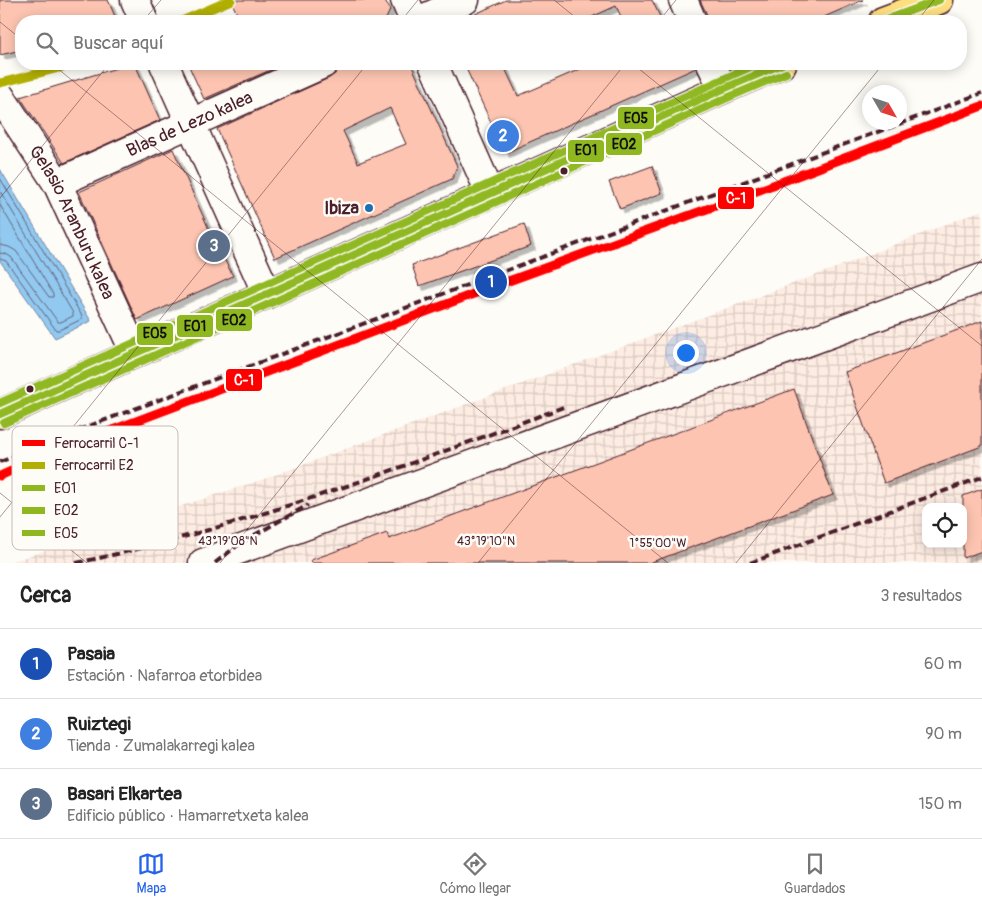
<!DOCTYPE html>
<html lang="es">
<meta charset="utf-8">
<style>
:root{--surface:#fff;--page:#f2f2f2;--text:#222;--muted:#767676;--line:#e0e0e0;--accent:#2563eb}
body{margin:0;font-family:Pangolin,sans-serif;background:var(--page);color:var(--text)}
.controls{position:absolute;right:15px;bottom:15px;display:grid;overflow:hidden;border-radius:10px;box-shadow:0 2px 12px #0003}
.controls button{width:45px;height:45px;display:grid;place-items:center;padding:0;border:0;border-bottom:1px solid var(--line);background:var(--surface);color:var(--text);font:25px sans-serif}
.compass{position:absolute;left:862px;top:85px;width:45px;height:45px;border-radius:50%;background:var(--surface);box-shadow:0 2px 12px #0003;rotate:129deg}
.you{position:absolute;left:685px;top:352px;width:18px;height:18px;margin:-12px;border:4px solid #fff;border-radius:50%;background:#1a73e8;box-shadow:0 0 0 8px #1a73e833}
.badge{display:grid;place-items:center;width:32px;height:32px;border-radius:50%;background:var(--accent);color:#fff;font-size:16px;font-weight:700}
.pin{position:absolute;translate:-50% -50%;border:2px solid #fff;box-shadow:0 1px 5px #0006}
.list{margin:0;padding:0;list-style:none}
h2{display:flex;justify-content:space-between;align-items:center;height:65px;margin:0;padding:0 20px;font-size:21px}
h2 small{font-size:16px;font-weight:400;color:var(--muted)}
.list li{display:grid;grid-template-columns:32px 1fr auto;gap:15px;align-items:center;box-sizing:border-box;height:70px;padding:0 20px;border-top:1px solid var(--line)}
.list b{display:block;font-size:19px;white-space:nowrap}
.list p{margin:0;font-size:16px;white-space:nowrap;color:var(--muted)}
.list em{font-size:16px;font-style:normal;color:var(--muted)}
.icon{flex:none;width:28px;height:28px;fill:none;stroke:currentColor;stroke-width:2;stroke-linecap:round;stroke-linejoin:round}
.map{position:relative;flex:none;width:982px;height:563px;overflow:hidden}
.search{position:absolute;background:var(--surface);box-shadow:0 2px 12px #0003;left:15px;right:15px;top:15px;height:55px;display:flex;align-items:center;gap:12px;box-sizing:border-box;padding:0 18px;border-radius:20px;color:var(--muted);font-size:19px}
.sheet{height:275px;background:var(--surface)}
nav{display:flex;justify-content:space-around;align-items:center;box-sizing:border-box;height:70px;border-top:1px solid var(--line);background:var(--surface);font-size:14px;color:var(--muted)}
nav a{display:grid;justify-items:center;gap:2px}
nav .on{color:var(--accent)}
.map>svg:first-child{display:block}
.industrial{fill:url(#industrial-grid);fill-rule:evenodd}
.water{fill:#91c9f0;stroke:#7585a1}
.lines{fill:none;stroke-linecap:round;stroke-linejoin:round}
.shore{stroke:#66637a;stroke-width:1}
.building{fill:#fdc5b1;stroke:#4a1f2b;fill-rule:evenodd;filter:url(#shadow)}
.minor-casing{stroke:#4a1f2b;stroke-width:31}
.major-casing{stroke:#4a1f2b;stroke-width:31}
.minor{stroke:#fdfcf7;stroke-width:28}
.major{stroke:#fedf80;stroke-width:28}
.rail{stroke:#4a1f2b;stroke-width:4;stroke-dasharray:8 4;stroke-linecap:butt}
.bus-1-casing{stroke:#fdfcf7;stroke-width:11}
.bus-2-casing{stroke:#fdfcf7;stroke-width:11}
.bus-3-casing{stroke:#fdfcf7;stroke-width:11}
.bus-1{stroke:#8fb820;stroke-width:8}
.bus-2{stroke:#8fb820;stroke-width:8}
.bus-3{stroke:#8fb820;stroke-width:8}
.rail-1-casing{stroke:#fdfcf7;stroke-width:12}
.rail-2-casing{stroke:#fdfcf7;stroke-width:12}
.rail-1{stroke:#f00;stroke-width:9}
.rail-2{stroke:#b1ae04;stroke-width:9}
.ticks{fill:none;stroke:#4a1f2b;stroke-width:1;stroke-opacity:0.45}
.bus-dot{fill:#4a1f2b;stroke:#fdfcf7;stroke-width:2}
.poi-dot{fill:#1f6fb2;stroke:#fdfcf7;stroke-width:2}
.labels{text-anchor:middle;stroke-width:5;stroke-linejoin:round;paint-order:stroke}
.street-label{font-size:18px;fill:#4a1f2b;stroke:#fdfcf7}
.poi-label{font-size:18px;font-weight:bold;fill:#4a1f2b;stroke:#fdfcf7;text-anchor:end}
.key{fill:#fdfcf7;stroke:#c7baba;stroke-width:1}
.key-label{font-size:14px;fill:#4a1f2b}
.ticks-label{font-size:12px;text-anchor:middle;fill:#4a1f2b;stroke:#fdfcf7;stroke-width:5;stroke-linejoin:round;paint-order:stroke}
.line-badge{stroke:#fdfcf7;stroke-width:2}
.badge-label{font-size:14px;text-anchor:middle;font-weight:bold;fill:#fff}
.pale-badge-label{font-size:14px;text-anchor:middle;font-weight:bold;fill:#111}
</style>
<div class="map">
<svg width="982" height="563" viewBox="0 0 982 563">
<defs>
<pattern id="industrial-grid" width="8" height="8" patternUnits="userSpaceOnUse" patternTransform="scale(1.25)"><rect width="8" height="8" fill="#fdece2"/><path d="M0 4h8M4 0v8" fill="none" stroke="#dacac2"/></pattern>
<filter id="shadow"><feDropShadow dx="4.5" dy="4.5" stdDeviation="0" flood-color="#0004"/></filter>
</defs>
<rect width="100%" height="100%" fill="#fdfcf7"/>
<filter id="ink" filterUnits="userSpaceOnUse"><feTurbulence type="fractalNoise" baseFrequency=".02" numOctaves="2"/><feDisplacementMap in="SourceGraphic" scale="10" xChannelSelector="R" yChannelSelector="G"/><feConvolveMatrix kernelMatrix="1 2 1 2 8 2 1 2 1" color-interpolation-filters="sRGB"/></filter>
<g filter="url(#ink)">
<!-- industrial -->
<path class="industrial" d="M982 210V563H7L267 478 838 267ZM926 507H963V544H926Z"/>
<!-- water -->
<path class="water" d="M0 169 91 321 55 338 0 261Z"/>
<g class="lines">
<!-- shore -->
<path class="shore" d="M0 178 82 316V319L59 330H56L6 261 0 259
M0 191 73 313V316L61 322H58L11 257 6 254 0 253
M0 205 53 294V297H49L16 251 9 247 0 245"/>
</g>
<!-- building -->
<path class="building" d="M0 0H108L117 21H21V50L0 55Z
M231 0H385L390 10 386 19 380 21H240Z
M506 0H652L662 21H623L616 6 583 21H460Z
M700 0H863L815 21H710Z
M130 64H135L160 120 64 163 20 97Z
M188 64H284L204 99Z
M338 64H411L457 166 452 179 275 258 217 129 329 78 336 73ZM390 108 406 144 358 163 343 131Z
M464 64H503L518 96 592 64H696V68L505 153Z
M173 149 212 236 233 276 137 320 79 192Z
M652 166 662 193 620 209 609 182Z
M524 224 531 246 419 286 412 265Z
M982 321V446L884 483 845 372Z
M794 389 833 495 649 563H312L311 560 387 533 389 539Z
M982 489V551L963 558V496Z"/>
<g class="lines">
<defs>
<g id="minor">
<path d="M135 0 144 21"/>
<path d="M405 0 414 21"/>
<path d="M683 0 692 21"/>
<path d="M418 21 465 0"/>
<path d="M164 64 267 294"/>
<path d="M433 64 483 177"/>
<path d="M711 64 723 89"/>
<path id="s1" d="M0 96 57 183 135 353"/>
<path id="s2" d="M57 183 323 64"/>
<path d="M203 563 982 278"/>
</g>
<path id="major" d="M883 21 939 0
M0 414 723 89 782 64"/>
</defs>
<!-- minor casing -->
<use href="#minor" class="minor-casing"/>
<!-- major casing -->
<use href="#major" class="major-casing"/>
<!-- minor -->
<use href="#minor" class="minor"/>
<!-- major -->
<use href="#major" class="major"/>
<!-- rail -->
<path class="rail" d="M0 462 81 429 982 93
M76 563C244 528 405 466 566 406
M215 563 242 542 308 505
M750 563 982 477"/>
<defs>
<path id="bus-1" d="M883 21 939 0
M0 414 723 89 782 64"/>
<path id="bus-2" d="M4 423 727 98 786 73"/>
<path id="bus-3" d="M0 403 757 64"/>
</defs>
<!-- bus-1 casing -->
<use href="#bus-1" class="bus-1-casing"/>
<!-- bus-2 casing -->
<use href="#bus-2" class="bus-2-casing"/>
<!-- bus-3 casing -->
<use href="#bus-3" class="bus-3-casing"/>
<!-- bus-1 -->
<use href="#bus-1" class="bus-1"/>
<!-- bus-2 -->
<use href="#bus-2" class="bus-2"/>
<!-- bus-3 -->
<use href="#bus-3" class="bus-3"/>
<defs>
<path id="rail-1" d="M0 476 46 455 492 287 773 185 982 106"/>
<path id="rail-2" d="M182 21 231 0
M0 83 75 64"/>
</defs>
<!-- rail-1 casing -->
<use href="#rail-1" class="rail-1-casing"/>
<!-- rail-2 casing -->
<use href="#rail-2" class="rail-2-casing"/>
<!-- rail-1 -->
<use href="#rail-1" class="rail-1"/>
<!-- rail-2 -->
<use href="#rail-2" class="rail-2"/>
</g>
</g>
<!-- ticks -->
<path class="ticks" d="M554 0 580 21M143 21 161 0M401 21 418 0M659 21 676 0M917 21 934 0M0 22 21 39M52 64 668 563M633 64 982 346M0 198 109 64M0 493 87 563M0 517 367 64M220 563 625 64M478 563 883 64M736 563 982 259"/>
<!-- markers -->
<g class="bus-dot">
<circle cx="564" cy="171" r="4.5"/>
<circle cx="30" cy="389" r="4.5"/>
</g>
<circle class="poi-dot" cx="369" cy="208" r="5"/>
<g class="labels">
<!-- street labels -->
<g class="street-label">
<text dy="6" stroke="none"><textPath href="#s2" startOffset="145">Blas de Lezo kalea</textPath></text>
<text dy="6" stroke="none"><textPath href="#s1" startOffset="146">Gelasio Aranburu kalea</textPath></text>
</g>
<!-- poi labels -->
<g class="poi-label">
<text x="359" y="214">Ibiza</text>
</g>
</g>
<!-- legend -->
<rect x="12" y="426" width="166" height="124" rx="8" class="key"/>
<rect x="22" y="440" width="23" height="6" fill="#f00"/>
<rect x="22" y="462" width="23" height="7" fill="#b1ae04"/>
<rect x="22" y="485" width="23" height="6" fill="#8fb820"/>
<rect x="22" y="507" width="23" height="7" fill="#8fb820"/>
<rect x="22" y="530" width="23" height="6" fill="#8fb820"/>
<g class="key-label">
<text x="54" y="448">Ferrocarril C-1</text>
<text x="54" y="470">Ferrocarril E2</text>
<text x="54" y="493">E01</text>
<text x="54" y="515">E02</text>
<text x="54" y="538">E05</text>
</g>
<g class="ticks-label">
<text x="228" y="545">43°19'08"N</text>
<text x="486" y="545">43°19'10"N</text>
<text x="658" y="547">1°55'00"W</text>
</g>
<g class="line-badge">
<rect x="617" y="106" width="38" height="24" rx="5" fill="#8fb820"/>
<rect x="605" y="132" width="38" height="24" rx="5" fill="#8fb820"/>
<rect x="567" y="139" width="38" height="24" rx="5" fill="#8fb820"/>
<rect x="717" y="186" width="38" height="24" rx="5" fill="#f00"/>
<rect x="215" y="308" width="38" height="24" rx="5" fill="#8fb820"/>
<rect x="176" y="314" width="38" height="24" rx="5" fill="#8fb820"/>
<rect x="136" y="322" width="38" height="24" rx="5" fill="#8fb820"/>
<rect x="225" y="368" width="38" height="24" rx="5" fill="#f00"/>
</g>
<g class="badge-label">
<text x="736" y="203">C-1</text>
<text x="244" y="385">C-1</text>
</g>
<g class="pale-badge-label">
<text x="636" y="123">E05</text>
<text x="624" y="149">E02</text>
<text x="586" y="155">E01</text>
<text x="234" y="325">E02</text>
<text x="195" y="331">E01</text>
<text x="155" y="338">E05</text>
</g>
</svg>
<div class="controls">
<button><svg class="icon" aria-label="locate" viewBox="0 0 24 24"><circle cx="12" cy="12" r="6"/><path d="M12 2v4M12 18v4M2 12h4M18 12h4"/></svg></button>
</div>
<svg class="compass" viewBox="-18 -18 36 36"><path d="M0-13l5 13h-10z" fill="#e53935"/><path d="M0 13l5-13h-10z" fill="#767676"/></svg>
<div class="you"></div>
<div class="pin badge" style="left:491px;top:282px;background:#1a4fb4">1</div>
<div class="pin badge" style="left:503px;top:136px;background:#3f7fe0">2</div>
<div class="pin badge" style="left:214px;top:246px;background:#5c6f8a">3</div>
<div class="search"><svg class="icon" aria-label="search" viewBox="0 0 24 24"><circle cx="10" cy="10" r="6"/><path d="M15 15l6 6"/></svg>Buscar aquí</div>
</div>
<section class="sheet">
<h2>Cerca<small>3 resultados</small></h2>
<ul class="list">
<li><span class="badge" style="background:#1a4fb4">1</span><div><b>Pasaia</b><p>Estación · Nafarroa etorbidea</p></div><em>60 m</em></li>
<li><span class="badge" style="background:#3f7fe0">2</span><div><b>Ruiztegi</b><p>Tienda · Zumalakarregi kalea</p></div><em>90 m</em></li>
<li><span class="badge" style="background:#5c6f8a">3</span><div><b>Basari Elkartea</b><p>Edificio público · Hamarretxeta kalea</p></div><em>150 m</em></li>
</ul>
</section>
<nav>
<a class="on"><svg class="icon" aria-label="map" viewBox="0 0 24 24"><path d="M3 6l6-2 6 2 6-2v14l-6 2-6-2-6 2zM9 4v14M15 6v14"/></svg>Mapa</a>
<a><svg class="icon" aria-label="directions" viewBox="0 0 24 24"><path d="M12 3l9 9-9 9-9-9zM9 14v-3h6M13 9l2 2-2 2"/></svg>Cómo llegar</a>
<a><svg class="icon" aria-label="saved" viewBox="0 0 24 24"><path d="M7 4h10v16l-5-4-5 4z"/></svg>Guardados</a>
</nav>
